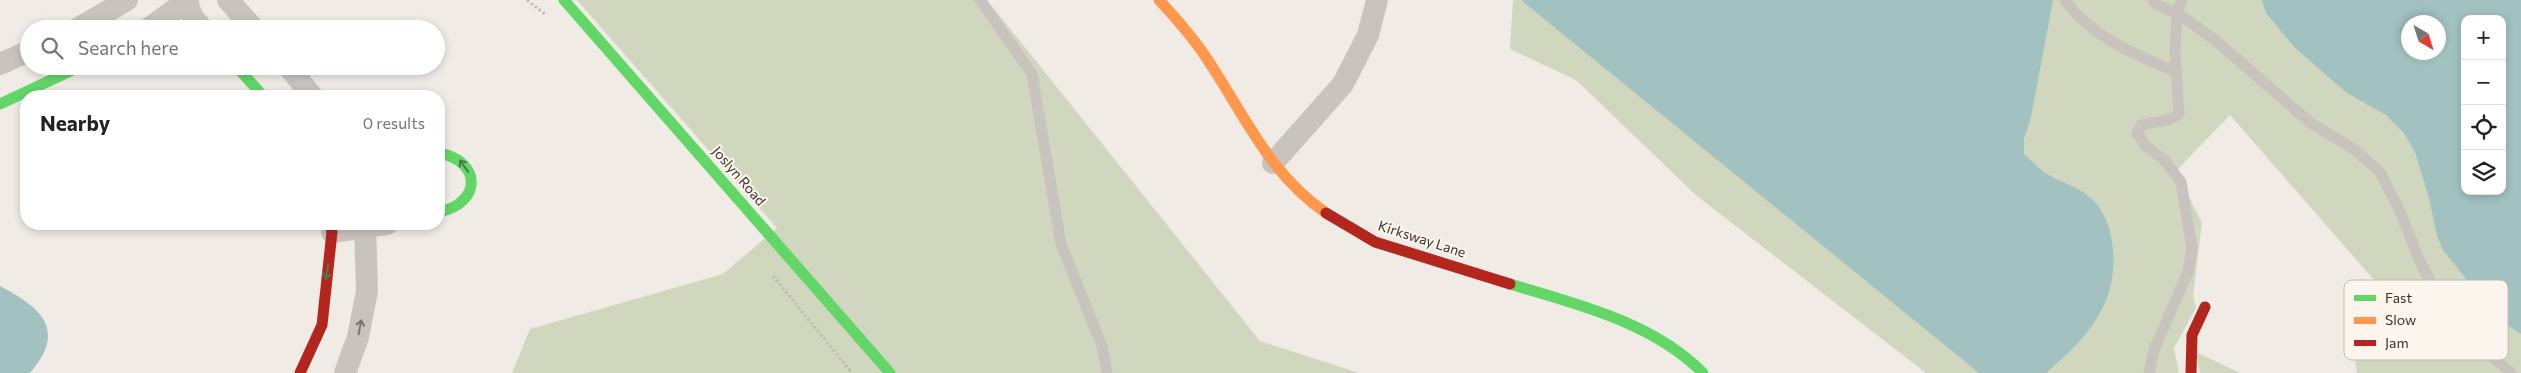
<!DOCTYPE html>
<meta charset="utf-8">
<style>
:root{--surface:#fff;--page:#f6f6f6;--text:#222;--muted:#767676;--line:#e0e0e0}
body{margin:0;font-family:Commissioner,sans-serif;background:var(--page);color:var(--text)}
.controls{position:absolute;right:15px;top:15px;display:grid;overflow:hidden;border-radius:10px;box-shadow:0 2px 8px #0003}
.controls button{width:45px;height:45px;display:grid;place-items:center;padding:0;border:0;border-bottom:1px solid var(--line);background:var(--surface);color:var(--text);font:25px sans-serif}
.compass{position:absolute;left:2401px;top:15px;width:45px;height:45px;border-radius:50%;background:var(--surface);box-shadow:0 2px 8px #0003;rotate:141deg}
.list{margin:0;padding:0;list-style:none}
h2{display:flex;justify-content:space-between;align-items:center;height:65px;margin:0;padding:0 20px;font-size:21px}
h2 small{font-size:16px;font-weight:400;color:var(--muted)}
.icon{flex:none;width:28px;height:28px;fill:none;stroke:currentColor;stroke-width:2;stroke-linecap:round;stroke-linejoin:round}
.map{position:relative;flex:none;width:2521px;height:373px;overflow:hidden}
.search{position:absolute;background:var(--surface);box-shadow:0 2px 8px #0003;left:20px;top:20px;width:425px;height:55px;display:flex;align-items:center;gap:12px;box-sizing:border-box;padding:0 18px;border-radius:28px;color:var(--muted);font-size:19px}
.panel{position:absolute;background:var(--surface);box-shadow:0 2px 8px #0003;left:20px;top:90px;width:425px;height:140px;border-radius:20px}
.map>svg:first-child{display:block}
.green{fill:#d1d6bf;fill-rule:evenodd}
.water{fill:#a1c2c1;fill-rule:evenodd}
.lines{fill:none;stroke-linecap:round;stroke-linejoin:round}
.path{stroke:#c2bbb6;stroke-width:3;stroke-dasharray:2.5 2.5;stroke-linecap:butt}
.lane{stroke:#c9c3be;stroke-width:11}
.street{stroke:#c9c3be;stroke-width:22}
.fast{stroke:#63d668;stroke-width:11}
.slow{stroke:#ff974d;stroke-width:11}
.jam{stroke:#b3261e;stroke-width:11}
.oneway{stroke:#4d7b46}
.oneway2{stroke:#7b726d}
.labels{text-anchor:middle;stroke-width:4;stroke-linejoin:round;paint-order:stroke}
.street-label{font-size:14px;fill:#3b302b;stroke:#fbf5ee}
.key{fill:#fbf5ee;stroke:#c1bab4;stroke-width:1}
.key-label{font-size:14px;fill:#3b302b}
</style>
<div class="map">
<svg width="2521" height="373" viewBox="0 0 2521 373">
<rect width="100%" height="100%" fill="#f0ebe5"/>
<!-- green -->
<path class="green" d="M577 0H987L1260 341 1359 373H512L530 329 723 274 777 228Z
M1513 0H2521V373H2357L2348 310 2358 301 2408 319 2230 115 2176 171 2202 223 2193 295 2196 308 2174 348 2179 373H1926L1697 196 1576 80 1510 49ZM2465 19H2502V191H2465ZM2408 22H2438V52H2408Z
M2196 352 2240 373H2200Z"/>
<!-- water -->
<path class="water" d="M1521 0H2053L2031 117 2024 139V154C2032 161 2039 169 2047 174 2062 183 2082 188 2094 201 2106 214 2111 231 2113 249 2118 305 2086 339 2046 373H1979Z
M2262 0H2521V334L2498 319 2443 250 2437 236 2429 198 2415 152 2403 132 2386 115 2347 93 2295 48 2266 13ZM2465 19H2502V191H2465ZM2408 22H2438V52H2408Z
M0 286C40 307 68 329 30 373H0Z"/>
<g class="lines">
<!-- path -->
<path class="path" d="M527 0 546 15
M773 276 852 373"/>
<!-- lane -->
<path class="lane" d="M980 0 1032 74 1061 244 1102 346 1107 373
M2065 0C2090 36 2137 56 2177 72
M2182 0 2177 13 2215 40 2312 124 2354 149 2380 172 2399 209 2418 257 2440 301 2483 348 2511 373
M2149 373 2154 350 2188 272 2192 248 2181 182 2165 161 2146 146 2137 133 2141 125C2155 121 2167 123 2179 114L2175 53 2177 13 2157 5 2153 0"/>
<!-- street -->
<path class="street" d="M186 0 193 18 203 29
M228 0 254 29
M77 29 127 0
M148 29 188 0
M0 64 29 51
M288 66 312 96
M1273 163 1343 84 1368 35 1377 0
M332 232 387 224
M345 373 358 337 367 291 365 224"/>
<!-- fast -->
<path class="fast" d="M564 0 890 373
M236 66 263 96
M0 104 81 66
M439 153C482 161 482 203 439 212
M1510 284C1576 304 1653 322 1703 373"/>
<!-- slow -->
<path class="slow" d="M1159 0C1174 16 1188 32 1201 50 1241 107 1266 172 1326 213"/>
<!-- jam -->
<path class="jam" d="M1326 213 1375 242 1510 284
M300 373 322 325 332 232 330 224
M2191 373 2192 335 2205 307"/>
</g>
<!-- one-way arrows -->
<defs><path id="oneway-shaft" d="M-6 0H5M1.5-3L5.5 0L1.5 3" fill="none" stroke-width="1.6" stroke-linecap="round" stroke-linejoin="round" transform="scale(1.25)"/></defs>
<g class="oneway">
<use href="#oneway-shaft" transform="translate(464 166) rotate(-126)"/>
<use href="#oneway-shaft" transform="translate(327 272) rotate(98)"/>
</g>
<use class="oneway2" href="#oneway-shaft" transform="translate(360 327) rotate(-79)"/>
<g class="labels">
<!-- street labels -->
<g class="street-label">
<text transform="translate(739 176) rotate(49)" y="5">Joslyn Road</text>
<text transform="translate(1422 239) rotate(18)" y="5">Kirksway Lane</text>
</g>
</g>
<!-- legend -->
<rect x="2344" y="280" width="164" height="80" rx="8" class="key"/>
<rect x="2354" y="295" width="22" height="6" fill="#63d668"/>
<rect x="2354" y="317" width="22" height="7" fill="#ff974d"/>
<rect x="2354" y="340" width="22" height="6" fill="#b3261e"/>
<g class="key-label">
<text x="2385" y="303">Fast</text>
<text x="2385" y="325">Slow</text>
<text x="2385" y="348">Jam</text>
</g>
</svg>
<div class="controls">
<button>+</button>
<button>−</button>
<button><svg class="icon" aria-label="locate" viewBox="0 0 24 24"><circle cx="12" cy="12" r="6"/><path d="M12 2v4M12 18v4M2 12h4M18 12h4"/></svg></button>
<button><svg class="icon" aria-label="layers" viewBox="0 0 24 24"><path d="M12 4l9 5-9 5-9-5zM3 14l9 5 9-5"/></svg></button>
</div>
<svg class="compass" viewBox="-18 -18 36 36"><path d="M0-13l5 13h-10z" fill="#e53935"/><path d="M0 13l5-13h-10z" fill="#767676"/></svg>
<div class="search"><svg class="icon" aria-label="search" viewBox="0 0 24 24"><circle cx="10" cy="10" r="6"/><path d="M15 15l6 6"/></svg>Search here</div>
<section class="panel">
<h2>Nearby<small>0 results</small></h2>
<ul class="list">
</ul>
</section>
</div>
